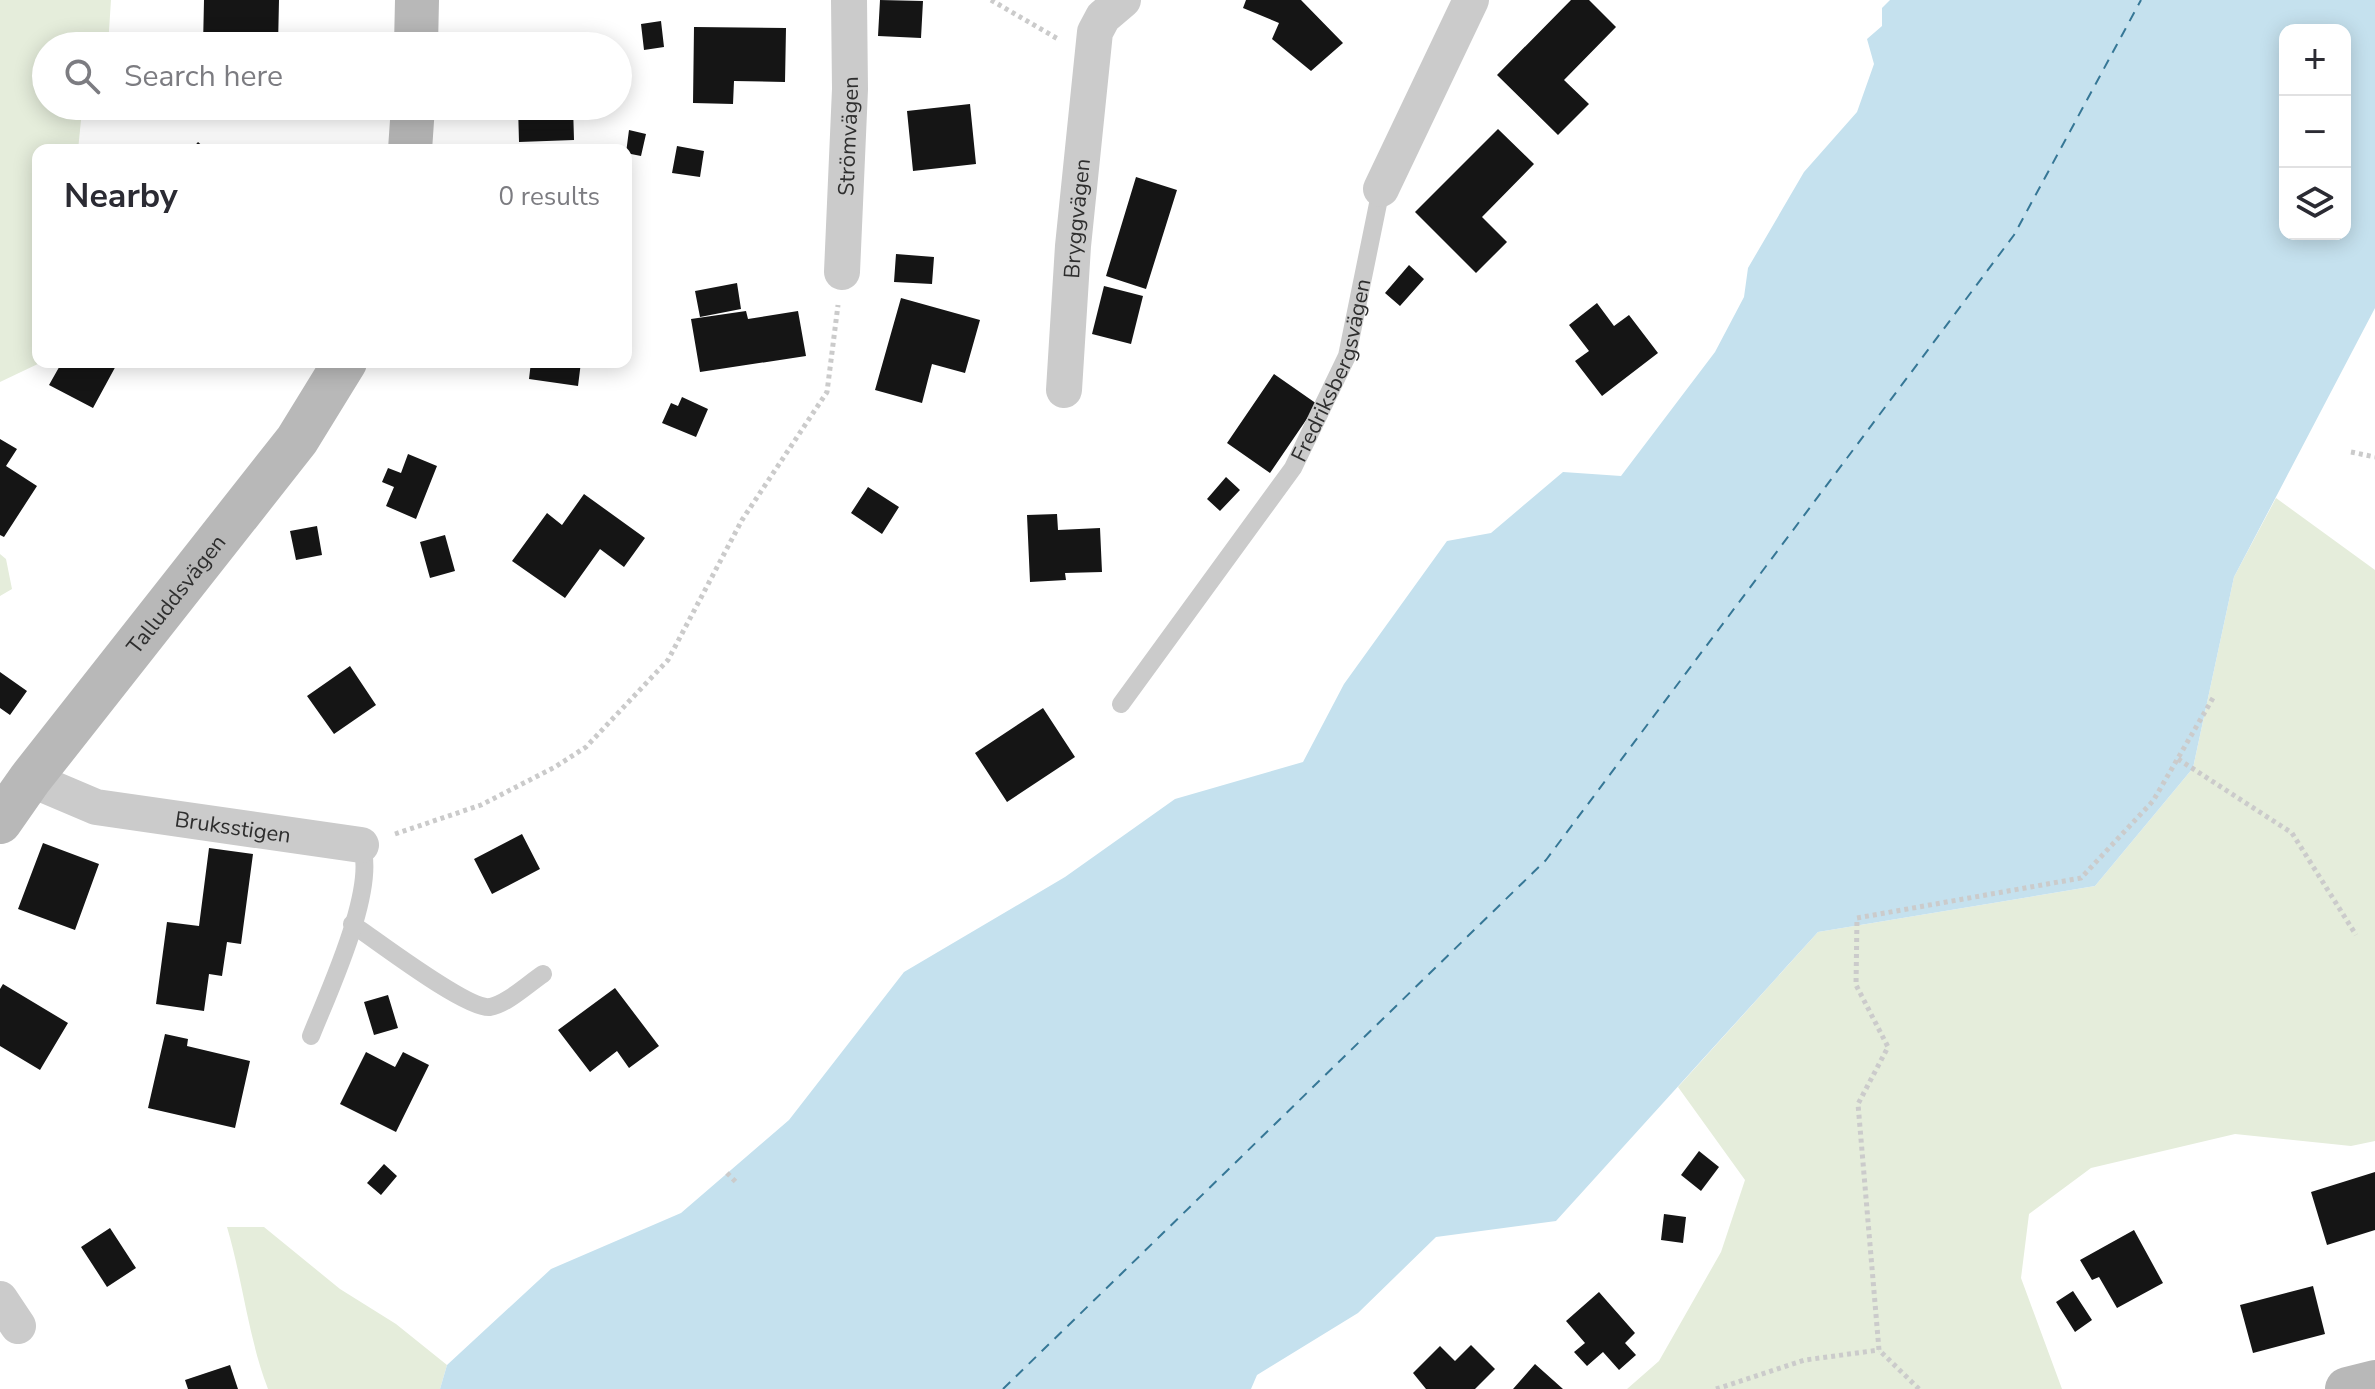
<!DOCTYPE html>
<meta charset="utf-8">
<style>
:root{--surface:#fff;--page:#f7f7f7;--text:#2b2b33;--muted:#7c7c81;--line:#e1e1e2}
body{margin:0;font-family:"Nunito Sans",sans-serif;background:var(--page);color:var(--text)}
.controls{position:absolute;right:24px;top:24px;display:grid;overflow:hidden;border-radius:16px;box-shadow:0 4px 20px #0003}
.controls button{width:72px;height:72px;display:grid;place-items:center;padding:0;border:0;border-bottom:2px solid var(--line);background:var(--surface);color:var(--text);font:40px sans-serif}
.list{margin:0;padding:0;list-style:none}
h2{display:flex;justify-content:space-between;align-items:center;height:104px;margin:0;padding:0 32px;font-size:34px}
h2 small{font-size:26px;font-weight:400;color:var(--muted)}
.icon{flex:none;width:44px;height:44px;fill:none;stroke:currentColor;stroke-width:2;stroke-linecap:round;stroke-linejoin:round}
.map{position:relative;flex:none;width:2375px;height:1389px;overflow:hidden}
.search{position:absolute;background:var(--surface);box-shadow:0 4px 20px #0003;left:32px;top:32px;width:600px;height:88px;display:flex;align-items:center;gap:20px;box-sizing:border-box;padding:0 28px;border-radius:44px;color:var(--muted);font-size:30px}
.panel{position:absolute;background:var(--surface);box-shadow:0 4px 20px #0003;left:32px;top:144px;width:600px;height:224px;border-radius:16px}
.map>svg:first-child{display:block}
.green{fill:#e5eddb}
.water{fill:#c5e1ee;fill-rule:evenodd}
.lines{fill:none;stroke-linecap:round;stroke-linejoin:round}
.ferry{stroke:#367796;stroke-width:2;stroke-dasharray:10 8;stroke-linecap:butt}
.building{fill:#151515}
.path{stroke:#cbcbcb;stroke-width:5;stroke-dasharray:4 4;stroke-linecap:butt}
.lane{stroke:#cbcbcb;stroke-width:18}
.street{stroke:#cbcbcb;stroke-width:36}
.secondary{stroke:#b8b8b8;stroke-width:44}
.labels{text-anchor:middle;stroke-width:8;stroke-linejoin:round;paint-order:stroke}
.street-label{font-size:22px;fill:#2e2e2e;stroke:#fff}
</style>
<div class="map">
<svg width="2375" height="1389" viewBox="0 0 2375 1389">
<rect width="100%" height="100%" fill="#fff"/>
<!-- green -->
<path class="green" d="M0 0H111L108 46H46V106H89L81 120 78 150H38V362H42L0 382Z
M2276 498 2375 570V1141L2351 1146 2235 1134 2091 1168 2029 1214 2021 1278 2062 1389H1627L1659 1361 1721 1252 1745 1180 1678 1087 1818 932 2095 886 2193 768 2234 577Z
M0 554 6 559 12 589 0 596Z
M227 1227H264L340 1289 396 1324 447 1365 440 1389H268C248 1337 243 1281 227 1227Z"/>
<!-- water -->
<path class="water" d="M1890 0H2375V308L2234 577 2193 768 2095 886 1818 932 1556 1221 1436 1237 1358 1313 1257 1375 1251 1389H440L447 1365 551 1269 681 1213 789 1120 904 972 1065 877 1175 799 1303 762 1344 684 1447 541 1491 533 1563 472 1621 476 1715 352 1744 297 1748 268 1804 172 1857 112 1874 64 1867 39 1882 26V8ZM2285 30H2345V234H2285Z"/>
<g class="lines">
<!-- ferry -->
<path class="ferry" d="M1003 1389 1546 860 2014 235 2141 0"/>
</g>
<!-- building -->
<path class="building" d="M204 0H279L278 46H203Z
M880 0 923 1 921 38 878 36Z
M1246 0H1301L1343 43 1311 71 1272 39 1279 23 1243 8Z
M1571 0H1589L1616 27 1564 80 1589 104 1558 135 1497 75Z
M661 21 664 47 644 50 641 24Z
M694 27 786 28 785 82 734 81 733 104 693 103Z
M970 104 976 164 913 171 907 111Z
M518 106H573L574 140 519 142Z
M1498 129 1534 164 1482 217 1507 242 1476 273 1415 212Z
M629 130 646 134 641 156 626 153Z
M198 142 207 150H191Z
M677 146 704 151 700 177 672 173Z
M1136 177 1177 190 1146 289 1106 276Z
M896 254 934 257 932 284 894 282Z
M1409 265 1424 279 1400 306 1385 293Z
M737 283 741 309 700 317 695 291Z
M1104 286 1143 296 1131 344 1092 334Z
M901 298 980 320 965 373 932 364 922 403 875 390Z
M1597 303 1614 326 1629 315 1658 353 1602 396 1575 361 1589 351 1569 325Z
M746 311 748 319 798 311 806 356 700 372 691 319Z
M62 362 81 367 84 362H118L93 408 49 385Z
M531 362H581L578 386 529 379Z
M1274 374 1317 404 1270 473 1227 443Z
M682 397 708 409 696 437 662 423 671 403 678 406Z
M0 439 17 449 6 466 37 486 4 537 0 535Z
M408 454 437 466 416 519 386 506 394 487 382 482 388 468 401 473Z
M1226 477 1240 490 1220 511 1207 499Z
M868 487 899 507 882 534 851 513Z
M584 494 645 538 624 567 600 549 565 598 512 561 547 513 562 525Z
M1057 514 1058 530 1100 528 1102 572 1065 573 1066 580 1030 582 1027 515Z
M317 526 322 555 296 560 290 531Z
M445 535 455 571 430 578 420 542Z
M350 666 376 705 334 734 307 696Z
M0 672 27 691 10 715 0 708Z
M1043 708 1075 757 1007 802 975 753Z
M522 834 540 869 492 894 474 859Z
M43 843 99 864 75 930 18 909Z
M209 848 253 854 241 944 227 942 222 976 209 974 204 1011 156 1004 167 922 199 926Z
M3 984 68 1023 40 1070 0 1046V989Z
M615 988 659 1046 629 1068 617 1051 590 1072 558 1030Z
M388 995 398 1028 374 1035 364 1002Z
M165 1034 188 1039 187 1046 250 1061 235 1128 148 1108Z
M366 1052 395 1067 403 1052 429 1065 396 1132 340 1104Z
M1699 1151 1719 1167 1701 1191 1681 1175Z
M384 1164 397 1176 381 1195 367 1183Z
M2375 1172V1230L2327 1245 2311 1192Z
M1664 1214 1686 1217 1683 1243 1661 1240Z
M110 1228 136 1268 107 1287 81 1247Z
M2134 1230 2163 1283 2117 1308 2099 1277 2092 1280 2080 1260Z
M2313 1286 2325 1334 2253 1353 2240 1305Z
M2073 1291 2092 1320 2075 1332 2056 1302Z
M1599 1292 1635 1333 1625 1343 1636 1355 1619 1370 1603 1352 1587 1366 1574 1352 1585 1343 1566 1321Z
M1471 1345 1495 1369 1475 1389H1426L1413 1373 1440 1346 1455 1361Z
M1535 1364 1563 1389H1513Z
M230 1365 238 1389H188L185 1380Z"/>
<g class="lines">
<!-- path -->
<path class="path" d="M991 0 1058 39
M2351 452 2375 457
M2178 759 2292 833 2356 935
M395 834 481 805 555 767 586 747 668 660 742 520 827 392 838 305
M727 1173 737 1183
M1716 1389 1805 1360 1879 1350
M1919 1389 1879 1350 1858 1104 1888 1047 1856 985 1857 918 2081 878 2153 801 2213 698"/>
<!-- lane -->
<g class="lane">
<path id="s1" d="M1121 704 1293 468 1347 356 1381 189"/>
<path d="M352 924C376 940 467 1010 490 1007 507 1004 528 984 543 974"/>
<path d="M311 1036C328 993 378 887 361 845"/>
</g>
<!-- street -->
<g class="street">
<path d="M1381 189 1471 0"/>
<path id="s2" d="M842 272 850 89 849 0"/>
<path id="s3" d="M1064 390 1073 246 1095 32 1103 17 1123 0"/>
<path id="s4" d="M30 779 96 807 361 845"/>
<path d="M0 1299 18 1326"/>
</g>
<!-- secondary -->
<g class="secondary">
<path d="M416 46 417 0"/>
<path d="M410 150 413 106"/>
<path id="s5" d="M0 822 30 779 297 440 345 362"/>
<path d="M2347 1389 2375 1382"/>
</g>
</g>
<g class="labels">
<!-- street labels -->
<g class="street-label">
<text dy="8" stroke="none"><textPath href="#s2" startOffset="136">Strömvägen</textPath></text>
<text dy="8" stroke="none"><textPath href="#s3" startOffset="172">Bryggvägen</textPath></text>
<text dy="8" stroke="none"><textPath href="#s1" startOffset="398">Fredriksbergsvägen</textPath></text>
<text dy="8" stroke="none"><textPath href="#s5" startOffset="288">Talluddsvägen</textPath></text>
<text dy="8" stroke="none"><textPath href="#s4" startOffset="210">Bruksstigen</textPath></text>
</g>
</g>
</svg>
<div class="controls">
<button>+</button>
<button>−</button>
<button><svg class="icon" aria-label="layers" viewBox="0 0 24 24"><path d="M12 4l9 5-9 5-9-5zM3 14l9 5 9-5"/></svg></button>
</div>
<div class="search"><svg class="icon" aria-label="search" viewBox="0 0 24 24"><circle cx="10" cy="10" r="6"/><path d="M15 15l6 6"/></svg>Search here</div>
<section class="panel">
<h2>Nearby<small>0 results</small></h2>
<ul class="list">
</ul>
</section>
</div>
